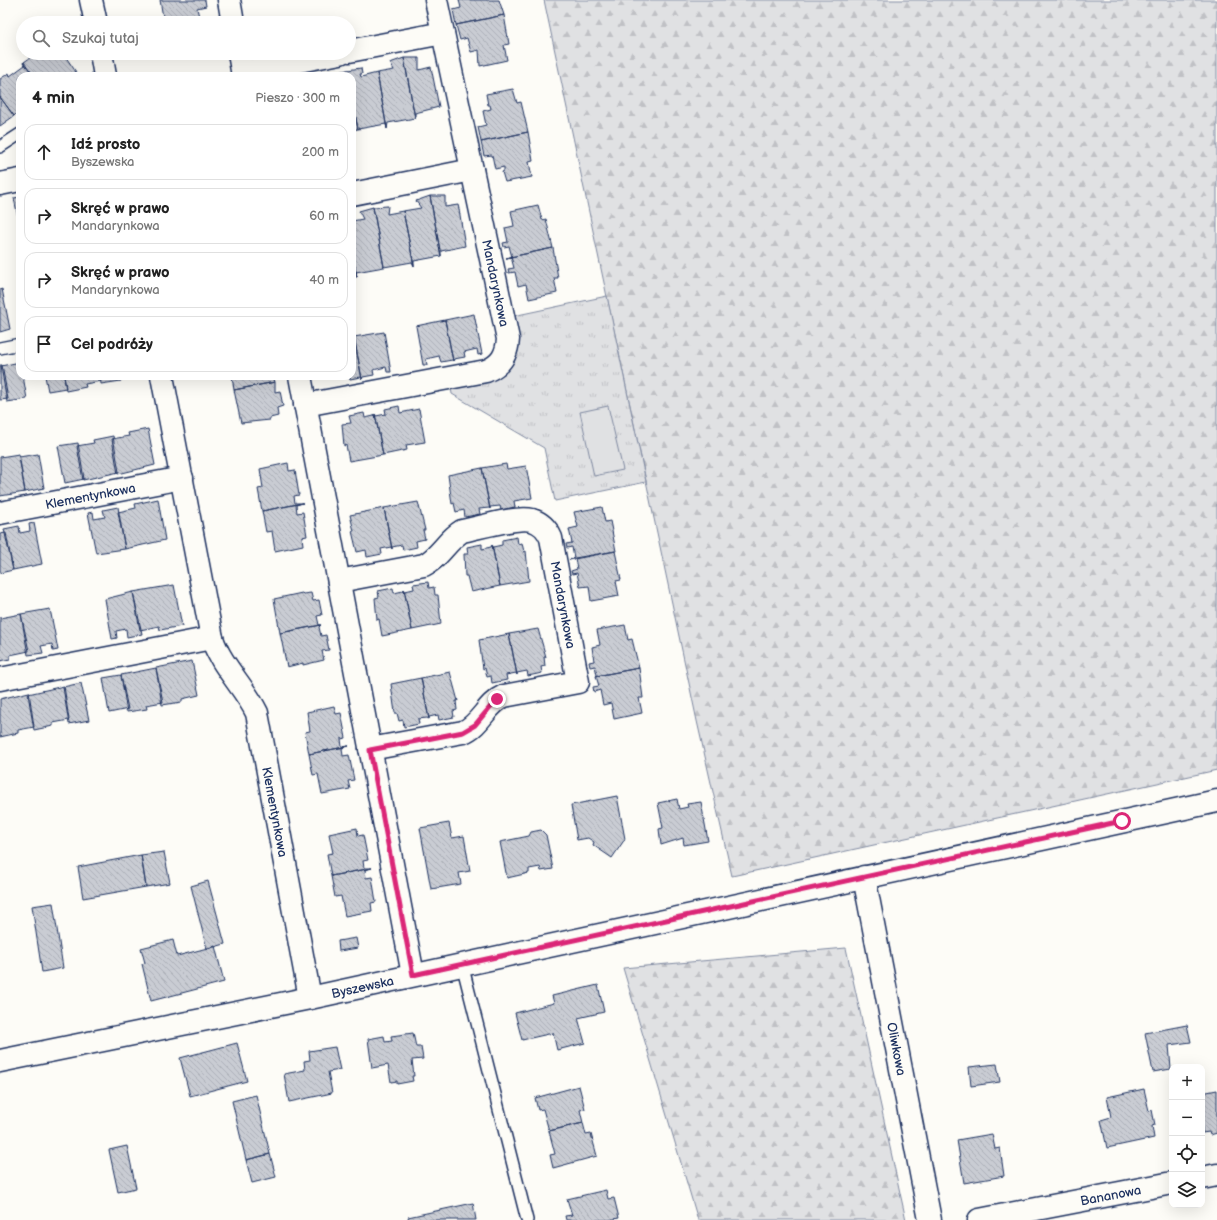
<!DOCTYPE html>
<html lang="pl">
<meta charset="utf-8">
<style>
:root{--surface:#fff;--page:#f2f2f2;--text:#222;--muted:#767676;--line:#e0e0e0}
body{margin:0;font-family:"Balsamiq Sans",sans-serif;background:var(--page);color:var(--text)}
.controls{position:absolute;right:12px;bottom:12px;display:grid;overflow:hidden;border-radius:8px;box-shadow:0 4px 16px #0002}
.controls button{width:36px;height:36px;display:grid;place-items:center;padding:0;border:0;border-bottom:1px solid var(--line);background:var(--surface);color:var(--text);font:20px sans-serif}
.stop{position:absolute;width:12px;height:12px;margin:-9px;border:3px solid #db2777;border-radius:50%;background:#fff}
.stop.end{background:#db2777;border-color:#fff;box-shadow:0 1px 4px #0008}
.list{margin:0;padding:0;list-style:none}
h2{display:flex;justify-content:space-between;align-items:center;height:52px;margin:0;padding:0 16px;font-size:17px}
h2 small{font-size:13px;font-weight:400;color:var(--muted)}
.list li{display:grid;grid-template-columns:26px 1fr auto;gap:12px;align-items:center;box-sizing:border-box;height:56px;margin:0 8px 8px;padding:0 8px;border:1px solid var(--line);border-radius:12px}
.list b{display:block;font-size:15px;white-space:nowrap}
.list p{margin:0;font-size:13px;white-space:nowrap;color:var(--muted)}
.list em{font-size:13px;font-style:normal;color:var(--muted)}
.icon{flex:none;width:22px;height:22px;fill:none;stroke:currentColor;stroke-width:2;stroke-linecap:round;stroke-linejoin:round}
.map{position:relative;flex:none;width:1217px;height:1220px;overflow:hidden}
.search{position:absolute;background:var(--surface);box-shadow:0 4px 16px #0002;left:16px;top:16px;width:340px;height:44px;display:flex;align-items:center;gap:10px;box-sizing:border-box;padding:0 14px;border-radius:22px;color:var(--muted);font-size:15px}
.panel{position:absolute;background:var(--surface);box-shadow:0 4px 16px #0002;left:16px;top:72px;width:340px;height:308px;border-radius:12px}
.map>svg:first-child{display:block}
.forest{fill:url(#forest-firs);stroke:#7e88a0}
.park{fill:url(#park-tufts);stroke:#7e88a0}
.pitch{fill:#e0e1e3;stroke:#7e88a0}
.building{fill:url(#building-back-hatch);stroke:#1b2f5e}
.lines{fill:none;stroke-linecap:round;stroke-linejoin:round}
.service-casing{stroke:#1b2f5e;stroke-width:14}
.minor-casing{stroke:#1b2f5e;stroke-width:25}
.tertiary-casing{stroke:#1b2f5e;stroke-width:25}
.service{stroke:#fdfcf7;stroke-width:11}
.minor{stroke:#fdfcf7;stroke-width:22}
.tertiary{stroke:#fdfcf7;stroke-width:22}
.route{stroke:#db2777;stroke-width:5}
.labels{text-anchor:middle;stroke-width:3;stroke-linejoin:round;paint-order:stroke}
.street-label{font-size:13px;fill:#1b2f5e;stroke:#fdfcf7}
</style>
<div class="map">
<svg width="1217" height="1220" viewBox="0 0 1217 1220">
<defs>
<pattern id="forest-firs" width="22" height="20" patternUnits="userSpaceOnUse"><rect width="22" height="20" fill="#e0e1e3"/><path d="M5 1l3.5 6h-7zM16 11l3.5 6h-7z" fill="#c0c1c5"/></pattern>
<pattern id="park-tufts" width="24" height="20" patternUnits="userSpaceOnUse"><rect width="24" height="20" fill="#e0e1e3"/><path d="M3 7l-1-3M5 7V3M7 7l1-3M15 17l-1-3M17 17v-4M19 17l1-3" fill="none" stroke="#c0c1c5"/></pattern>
<pattern id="building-back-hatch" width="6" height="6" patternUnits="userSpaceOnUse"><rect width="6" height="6" fill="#c9ccd3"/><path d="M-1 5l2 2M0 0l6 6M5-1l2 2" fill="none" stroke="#acb0b8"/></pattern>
</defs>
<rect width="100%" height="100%" fill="#fdfcf7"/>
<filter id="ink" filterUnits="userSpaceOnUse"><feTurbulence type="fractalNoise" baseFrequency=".025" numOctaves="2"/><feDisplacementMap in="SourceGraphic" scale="8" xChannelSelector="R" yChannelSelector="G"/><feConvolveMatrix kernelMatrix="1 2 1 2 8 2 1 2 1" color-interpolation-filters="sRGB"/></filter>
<g filter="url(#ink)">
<!-- forest -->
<path class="forest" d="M544 0H1217V770L732 876 697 721Z
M846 948 906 1220H698L623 968Z"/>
<!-- park -->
<path class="park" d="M607 296 646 482 555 501 544 448 452 394 451 388 489 380 513 316Z"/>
<!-- pitch -->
<path class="pitch" d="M608 406 623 470 594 476 580 412Z"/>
<!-- building -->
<path class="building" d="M160 0H205L206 6 197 8 199 17H206L175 23H164Z
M459 0H499L504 15 456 25 453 10 461 8Z
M504 15 509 44 504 45 507 60 480 66 479 50 471 52 467 38 460 40 456 25Z
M206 17 199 19 200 23H175Z
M37 53H63L76 72 70 76H34L24 62Z
M170 53H200V55L171 58Z
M404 58H419V70L431 67 439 107 415 113V118Z
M404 58 415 118 388 123 387 129 377 73 394 70 390 63Z
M23 62 34 76H20V110L14 116 0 97V79L9 73 10 76 25 65Z
M361 68 362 74H360L361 77 377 73 387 129 386 124 358 129 352 98V76H348L347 70Z
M347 70 348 76H333V74Z
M513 89 517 103 521 102 528 132 481 142 478 127 486 125 483 111 491 109 490 105H488L486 94Z
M0 97 14 116 0 126Z
M352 98 358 129 352 130Z
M528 132 533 161 529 162 532 177 505 182 502 172 504 171V167L495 169 492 155 484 156 481 142Z
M430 196H445V207L458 205 459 209 465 246 441 251V256Z
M430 196 441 256 414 261V266L403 211 421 208 416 201Z
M20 197V227L14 198Z
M538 205 542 220 546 219 553 248 506 258 512 257 509 246 504 247 503 243 508 242 505 228 514 226 511 211Z
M388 206 387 214 403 211 414 266 412 262 384 267 373 207Z
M373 207 384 267 356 272 357 277 352 253V221L363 219 359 211Z
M553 248 558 278H554L557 293 529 299 526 284 518 286 515 272 509 273 508 269 514 268 511 257 506 258Z
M352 253 357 277H355V272L352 273Z
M2 289 10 329 0 332V290Z
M474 314 482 354 478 355 477 349 464 352 465 357 454 359 453 361 445 320Z
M445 320 453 361 452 360 441 362 439 356 426 359 427 365H423L416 326Z
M384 332 391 372H387L386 367 373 370 374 375 363 377 362 379 354 337Z
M354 337 362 379 361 377 350 379 349 376H352V338Z
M20 362V376H23L27 399 7 402 1 366Z
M0 365H2L8 399 0 400Z
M45 376H64L66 388 48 391Z
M64 376H100L101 381 85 384 86 387 66 391Z
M100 376H127L120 378 121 381 101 384Z
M232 376H273L275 382 234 390Z
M275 382V392L280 391 283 406 277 408 278 416 270 418V420L241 423 234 390Z
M399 406 400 413 419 409 425 442 406 445 407 450 383 455 375 414 376 416 386 414 385 409Z
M364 413 365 418 374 416 375 414 383 455 349 461 346 445 344 446 342 424 351 423 349 416Z
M148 429 155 465 118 474 112 439 129 436 128 433Z
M113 436 119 472 83 480 77 446 94 443 93 440Z
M78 443 84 479 65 483 58 446Z
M19 454 25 492 0 496V457Z
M38 454 44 488 25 492 19 457Z
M288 463 289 471 295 470 299 495 294 496 295 503H303L262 511 258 489 263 488 260 469Z
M506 464 507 469 526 466 532 498 514 501 515 507 501 510 500 506 490 507V509L482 468Z
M482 468 490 509 489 508 479 509 480 514 465 517 464 510 456 512 454 503 452 504 448 475Z
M158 499 165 540 125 549 118 512 136 508 135 504Z
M418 502 425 530H423L425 539 416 541 417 547 403 550 402 545 392 547V549L384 508Z
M303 503 296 505 297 513 303 512 307 536 302 537 303 545 275 551 272 531 266 532 262 511Z
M118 507 125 549 96 553 88 513 93 512 94 519 105 517 103 510Z
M602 507 605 522 610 521 616 551 569 560 574 558 572 547 567 548 566 544 572 543 569 529 578 527 574 512Z
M384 508 392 549 391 547 381 549 382 554 367 557 366 550 357 552 352 531H354L350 515Z
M34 523 42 564 13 570 4 529 19 526 20 533 30 531 29 524Z
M6 533 13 570 0 573V534Z
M517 537 518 544 522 543 524 552 526 551 529 581 500 586 492 545 493 547 502 545V540Z
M482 544V549L491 547 492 545 500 586 471 592 467 576H465L464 554H468L467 547Z
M615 551 621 580 616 581 619 596 591 601 589 586 580 587 577 573 572 574 571 571 577 569 575 558Z
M428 582 429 588 434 587 435 595H438L441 624 412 630 404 589 405 591 414 589 413 584Z
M174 585 182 626 160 630 159 626 140 630 133 592Z
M393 588 394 593 403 591 404 589 412 630 382 636 379 619 377 620 375 598 379 597 378 591Z
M133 592 142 634 127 637 126 629 116 631 117 638 112 639 105 599Z
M302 593 303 594 311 593 313 601 319 600 322 615 317 616 319 625H321L280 633 274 599Z
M50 609 58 650 53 651 52 644 41 646 43 653 28 655 21 614Z
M21 614 29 651 10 655V659L0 661V618Z
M321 625 319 627 321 636 326 635 329 650 322 651 324 660 303 665V663L287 667 280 633Z
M625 625 628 640 632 639 639 668 596 676 597 675 595 666 590 667 589 662 594 661 592 647 600 645 597 630Z
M538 629 546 657H544L545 666 541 667 542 673 528 676 527 671 517 673V675L509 634Z
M509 634 517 675 516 673 506 675 507 680 492 683 491 676 487 677 485 668 483 669 479 640Z
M192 661 199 695 182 699V702L162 705 156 668Z
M156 668 163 702 146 705 147 709 127 712 121 675Z
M639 668 643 698H639L642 713 614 719 611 703 603 705 600 690 594 692 593 687 599 686 596 676Z
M450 672 458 701H456L457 710 453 711 454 717 439 720 438 715 429 717V719L421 678Z
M121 675 128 709 109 713 103 678Z
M421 678 429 719 427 718 418 719 419 724 404 727 403 720 399 721 397 713H395L391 684Z
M81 683 89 720 69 724 63 687Z
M64 686 69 720 53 723V726L34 730 28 694Z
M29 692 34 727 18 730V733L0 737V699Z
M334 706 336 714 341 713 346 738 341 739 342 747 349 746 309 754 305 732 310 731 307 712Z
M349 746 342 748 343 756 349 755 354 780 348 781 350 789 322 794 318 774 313 775 309 754Z
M617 796 625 839 612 858 593 845 594 842 588 838 577 840 571 805Z
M677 799 679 809 688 807 687 804 701 802 708 841 684 845 683 838 661 845 659 829 663 828 658 803Z
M449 823 452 838 464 836 470 871 459 873 461 884 431 889 420 828Z
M357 828 358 836 363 835 368 860 363 861 364 868H372L331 876 327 854 333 853 329 834Z
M541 830 546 835 553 869 541 871 540 867 529 869V873L507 878 500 842 529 836 531 832Z
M164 852 170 883 146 887 141 855Z
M141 855 146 887 83 898 78 867Z
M372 868 365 870 366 878 372 877 376 902 371 903 372 911 345 916 341 896 335 897 331 876Z
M208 881 225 944 207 949 191 886Z
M53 903 63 968 42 972 32 906Z
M356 938 358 948 339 951 338 941Z
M173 940 177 956 215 946 224 982 151 1001 142 964 145 963 141 948Z
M598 985 604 1012 578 1018 585 1043 557 1050 553 1033 522 1040 515 1013 554 1003 552 996Z
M1187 1025 1191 1042 1169 1045 1171 1069 1153 1072 1145 1033Z
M413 1033 416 1047H421L423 1059 412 1060 414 1076H412L413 1081 397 1084V1081L391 1082 388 1065 372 1068 368 1039 384 1036 385 1042 392 1041 391 1036Z
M237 1043 247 1081 190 1096 180 1058Z
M335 1047 340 1070 328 1072 332 1093 289 1102 284 1074 305 1070 304 1061 310 1060 309 1051Z
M997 1064 1000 1082 971 1086 969 1067Z
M579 1086 585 1109 580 1110 583 1123 549 1131 543 1109 538 1110 535 1098Z
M1144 1089 1149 1111 1152 1110 1155 1125 1152 1126 1154 1138 1107 1148 1101 1120 1111 1117 1107 1097Z
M1217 1090V1133L1210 1135 1209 1132 1202 1133V1093Z
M256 1095 270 1154 246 1160 232 1101Z
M583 1123 586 1135 591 1134 597 1156 553 1168 550 1155 555 1154 549 1131Z
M992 1134 995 1149 1000 1148 1004 1176 964 1183 957 1140Z
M127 1146 136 1188 118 1192 109 1150Z
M270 1154 276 1177 252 1183 246 1160Z
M606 1190 608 1199 614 1198 619 1218 609 1220H566L565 1216 572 1215 567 1199Z
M473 1203 476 1220H409L408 1217Z"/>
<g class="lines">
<defs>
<path id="service" d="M0 147 20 134
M0 348 20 344
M462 964 527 1220"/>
<g id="minor">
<path d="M91 0 96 23"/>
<path d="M229 0 233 23"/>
<path d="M349 51 443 33"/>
<path d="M101 53 105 76"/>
<path d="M239 53 243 76"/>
<path d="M243 72 340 53"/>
<path d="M0 184 20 180"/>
<path d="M352 194 472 170"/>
<path id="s1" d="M162 376 212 638C221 666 244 686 257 713L310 998"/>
<path d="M300 376 413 975"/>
<path d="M305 405 486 371C501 365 507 355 508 339L436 0"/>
<path id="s2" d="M0 513 182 478"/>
<path id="s3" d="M339 581 424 565C439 558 447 540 462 531 478 528 517 516 532 520 542 523 547 529 551 538L578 682 504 696C486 704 481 725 463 732L370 749"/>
<path d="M0 679 212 638"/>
<path id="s4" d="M864 877 930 1220"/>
<path d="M1202 1178 1217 1175"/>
<path id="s5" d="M979 1220 1172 1183"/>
</g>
<g id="tertiary">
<path id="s6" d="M0 1061 310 998 1217 801"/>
</g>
</defs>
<!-- service casing -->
<use href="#service" class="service-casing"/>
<!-- minor casing -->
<use href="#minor" class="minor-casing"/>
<!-- tertiary casing -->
<use href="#tertiary" class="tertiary-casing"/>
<!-- service -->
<use href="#service" class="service"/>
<!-- minor -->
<use href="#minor" class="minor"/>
<!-- tertiary -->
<use href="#tertiary" class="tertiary"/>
</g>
</g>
<g class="lines" filter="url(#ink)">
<!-- route -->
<path class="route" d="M497 699 475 725 463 732 370 750 413 975 1122 821"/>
</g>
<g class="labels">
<!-- street labels -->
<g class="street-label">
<text transform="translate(496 283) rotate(78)" y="5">Mandarynkowa</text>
<text dy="5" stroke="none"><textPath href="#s2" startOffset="92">Klementynkowa</textPath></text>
<text dy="5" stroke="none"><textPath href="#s3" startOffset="304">Mandarynkowa</textPath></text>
<text dy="5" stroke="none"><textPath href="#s1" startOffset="455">Klementynkowa</textPath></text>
<text dy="5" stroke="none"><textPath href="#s6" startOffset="370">Byszewska</textPath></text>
<text dy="5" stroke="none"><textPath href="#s4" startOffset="175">Oliwkowa</textPath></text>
<text dy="5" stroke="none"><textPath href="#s5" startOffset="134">Bananowa</textPath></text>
</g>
</g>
</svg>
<div class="controls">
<button>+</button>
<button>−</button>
<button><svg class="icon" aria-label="locate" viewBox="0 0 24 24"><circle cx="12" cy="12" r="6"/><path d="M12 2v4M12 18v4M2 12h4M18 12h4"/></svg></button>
<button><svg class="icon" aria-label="layers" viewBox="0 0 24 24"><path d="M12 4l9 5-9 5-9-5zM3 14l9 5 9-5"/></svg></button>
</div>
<div class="stop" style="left:1122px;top:821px"></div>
<div class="stop end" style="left:497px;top:699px"></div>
<div class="search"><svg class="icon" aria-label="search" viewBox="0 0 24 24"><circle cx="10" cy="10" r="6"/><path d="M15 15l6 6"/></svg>Szukaj tutaj</div>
<section class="panel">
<h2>4 min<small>Pieszo · 300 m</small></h2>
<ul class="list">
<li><svg class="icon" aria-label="ahead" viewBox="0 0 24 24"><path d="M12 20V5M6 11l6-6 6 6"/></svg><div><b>Idź prosto</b><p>Byszewska</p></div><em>200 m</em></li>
<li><svg class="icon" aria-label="right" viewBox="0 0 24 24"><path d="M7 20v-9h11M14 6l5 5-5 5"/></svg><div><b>Skręć w prawo</b><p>Mandarynkowa</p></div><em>60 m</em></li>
<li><svg class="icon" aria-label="right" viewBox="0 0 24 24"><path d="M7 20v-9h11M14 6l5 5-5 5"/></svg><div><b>Skręć w prawo</b><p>Mandarynkowa</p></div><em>40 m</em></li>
<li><svg class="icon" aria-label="arrive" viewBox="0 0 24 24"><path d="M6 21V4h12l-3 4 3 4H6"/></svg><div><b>Cel podróży</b></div></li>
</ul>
</section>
</div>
